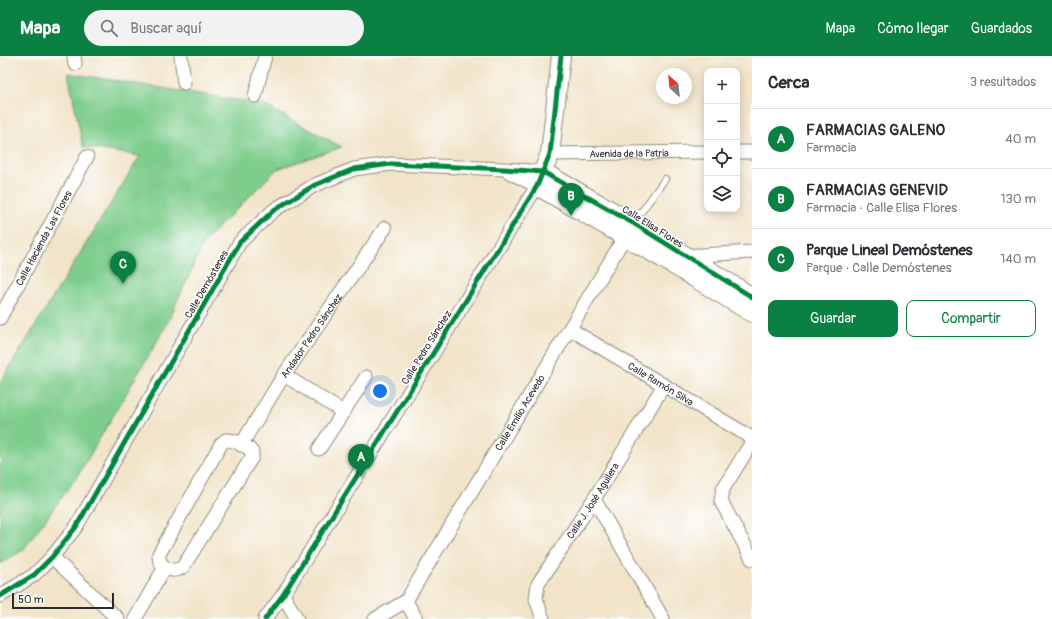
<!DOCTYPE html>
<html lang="es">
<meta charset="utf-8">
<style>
:root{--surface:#fff;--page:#f2f2f3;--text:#2b2b33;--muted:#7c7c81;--line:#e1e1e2;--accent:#0b8043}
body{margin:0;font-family:Pangolin,sans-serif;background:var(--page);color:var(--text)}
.controls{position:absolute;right:12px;top:12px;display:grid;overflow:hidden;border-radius:8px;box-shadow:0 2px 10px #0003}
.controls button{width:36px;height:36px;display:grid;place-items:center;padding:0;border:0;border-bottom:1px solid var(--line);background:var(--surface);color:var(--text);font:20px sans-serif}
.compass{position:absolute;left:656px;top:12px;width:36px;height:36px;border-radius:50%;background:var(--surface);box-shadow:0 2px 10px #0003;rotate:333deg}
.scale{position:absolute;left:12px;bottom:10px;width:102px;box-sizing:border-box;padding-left:4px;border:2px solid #2b2b2b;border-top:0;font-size:11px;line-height:14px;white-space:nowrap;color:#2b2b2b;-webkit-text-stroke:3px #fff;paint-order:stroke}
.you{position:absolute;left:380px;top:335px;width:14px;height:14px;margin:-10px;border:3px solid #fff;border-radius:50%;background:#1a73e8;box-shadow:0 0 0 6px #1a73e833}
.badge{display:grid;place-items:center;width:26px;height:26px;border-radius:50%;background:var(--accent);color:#fff;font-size:13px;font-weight:700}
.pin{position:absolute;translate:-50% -33px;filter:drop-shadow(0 1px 2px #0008)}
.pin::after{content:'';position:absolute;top:21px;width:14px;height:12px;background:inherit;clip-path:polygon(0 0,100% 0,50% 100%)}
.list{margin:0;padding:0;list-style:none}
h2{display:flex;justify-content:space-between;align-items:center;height:52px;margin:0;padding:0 16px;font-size:17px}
h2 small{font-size:13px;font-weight:400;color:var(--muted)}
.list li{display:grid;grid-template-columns:26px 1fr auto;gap:12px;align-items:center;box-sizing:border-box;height:60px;padding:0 16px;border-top:1px solid var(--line)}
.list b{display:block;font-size:15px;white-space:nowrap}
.list p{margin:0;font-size:13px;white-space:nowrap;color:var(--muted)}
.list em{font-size:13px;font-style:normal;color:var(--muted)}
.actions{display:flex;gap:8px;padding:12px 16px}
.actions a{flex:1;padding:9px 0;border:1px solid var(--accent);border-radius:8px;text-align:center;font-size:14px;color:var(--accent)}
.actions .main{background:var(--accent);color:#fff}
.icon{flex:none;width:22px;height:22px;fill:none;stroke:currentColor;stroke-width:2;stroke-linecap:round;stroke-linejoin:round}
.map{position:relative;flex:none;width:752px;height:563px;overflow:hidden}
header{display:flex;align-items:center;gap:24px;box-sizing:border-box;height:56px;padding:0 20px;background:var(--accent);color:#fff}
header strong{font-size:19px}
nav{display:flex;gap:22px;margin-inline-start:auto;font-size:14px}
.search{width:280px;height:36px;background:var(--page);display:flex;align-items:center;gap:10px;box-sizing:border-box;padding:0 14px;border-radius:22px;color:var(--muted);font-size:15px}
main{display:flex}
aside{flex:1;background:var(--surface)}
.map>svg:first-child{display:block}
.green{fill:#7ecd8c;stroke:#547c5c}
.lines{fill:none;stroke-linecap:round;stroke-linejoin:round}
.lane-casing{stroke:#8e887a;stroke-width:8}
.street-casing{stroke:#8e887a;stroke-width:15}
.secondary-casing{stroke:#8e887a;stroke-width:20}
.lane{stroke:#fff;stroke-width:6}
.street{stroke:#fff;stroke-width:13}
.secondary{stroke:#fff;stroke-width:18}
.cycleway-casing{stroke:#fff;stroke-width:8}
.cycleway{stroke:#00873e;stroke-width:5}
.labels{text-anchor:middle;stroke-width:3.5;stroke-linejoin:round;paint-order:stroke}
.street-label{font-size:10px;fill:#2b2b2b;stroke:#fff}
</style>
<header>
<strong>Mapa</strong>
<div class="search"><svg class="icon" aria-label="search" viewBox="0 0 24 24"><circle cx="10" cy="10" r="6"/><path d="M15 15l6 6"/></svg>Buscar aquí</div>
<nav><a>Mapa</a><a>Cómo llegar</a><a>Guardados</a></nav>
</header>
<main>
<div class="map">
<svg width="752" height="563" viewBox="0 0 752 563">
<rect width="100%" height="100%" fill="#fff"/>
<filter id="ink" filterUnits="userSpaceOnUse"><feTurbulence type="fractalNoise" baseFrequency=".025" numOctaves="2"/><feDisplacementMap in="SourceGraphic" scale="8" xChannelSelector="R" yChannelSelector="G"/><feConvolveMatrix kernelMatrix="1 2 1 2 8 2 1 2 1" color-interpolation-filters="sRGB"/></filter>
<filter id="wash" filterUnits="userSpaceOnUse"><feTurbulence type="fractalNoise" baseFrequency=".012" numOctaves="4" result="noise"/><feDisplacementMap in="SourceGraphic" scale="16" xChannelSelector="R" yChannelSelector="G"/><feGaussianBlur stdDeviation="0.9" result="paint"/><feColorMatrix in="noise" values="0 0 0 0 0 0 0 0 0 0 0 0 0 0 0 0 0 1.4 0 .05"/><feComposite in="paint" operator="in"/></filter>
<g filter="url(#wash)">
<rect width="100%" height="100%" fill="#f1e4c9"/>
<!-- green -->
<path class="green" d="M68 17 262 48 342 91 277 113 204 186 166 270 77 421 23 494 0 508V327L140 100 83 91Z"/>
</g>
<g filter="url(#ink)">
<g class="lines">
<defs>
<path id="lane" d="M634 166 665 123"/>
<g id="street">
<path d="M74 0 75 8"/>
<path d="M181 0 184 27"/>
<path d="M255 40 265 0"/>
<path d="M737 96H752"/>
<path id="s1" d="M550 98 707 96"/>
<path d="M683 200 752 196"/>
<path id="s2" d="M0 262 87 101"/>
<path id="s3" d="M570 273 752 382"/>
<path d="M284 319 343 356"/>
<path d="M226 384C233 383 248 390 252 396V401L183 511C172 518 158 512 159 498L221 388Z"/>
<path d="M752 386 723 433 721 445 752 503"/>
<path id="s4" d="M241 389 284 319 385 172"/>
<path d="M319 393 366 321"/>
<path d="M594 443 663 563"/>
<path d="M52 501 118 563"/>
<path d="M283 539 297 563"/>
<path d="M0 540 34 519 52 501 76 471 240 186 274 154 315 129 354 113 391 108 504 113 543 116"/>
<path d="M406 545 416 563"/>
<path d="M135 563 165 511"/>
<path d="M265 563 283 539 537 130 509 116"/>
<path id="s5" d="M375 563 406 545 629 174"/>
<path id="s6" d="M543 563 536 543 538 528 594 443 664 329"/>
</g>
<path id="secondary" d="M561 0 550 98 537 130 662 202 752 257
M543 116 633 167 752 241"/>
</defs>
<!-- lane casing -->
<use href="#lane" class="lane-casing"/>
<!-- street casing -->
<use href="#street" class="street-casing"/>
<!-- secondary casing -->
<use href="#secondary" class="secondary-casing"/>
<!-- lane -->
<use href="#lane" class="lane"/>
<!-- street -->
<use href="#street" class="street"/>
<!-- secondary -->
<use href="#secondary" class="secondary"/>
<defs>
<path id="cycleway" d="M0 540 34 519 52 501 76 471 240 186 274 154 315 129 354 113 391 108 504 113 543 116 633 167 752 241
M265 563 283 539 537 130 550 98 561 0"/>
</defs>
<!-- cycleway casing -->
<use href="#cycleway" class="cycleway-casing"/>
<!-- cycleway -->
<use href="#cycleway" class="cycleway"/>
</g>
</g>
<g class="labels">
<!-- street labels -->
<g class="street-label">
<text dy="4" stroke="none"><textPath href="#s1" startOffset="79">Avenida de la Patria</textPath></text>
<text transform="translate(653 170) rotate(32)" y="4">Calle Elisa Flores</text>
<text dy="4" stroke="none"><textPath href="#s2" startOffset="91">Calle Hacienda Las Flores</textPath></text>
<text transform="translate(206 228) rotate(-60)" y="4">Calle Demóstenes</text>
<text dy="4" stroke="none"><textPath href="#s4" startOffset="130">Andador Pedro Sánchez</textPath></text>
<text transform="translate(426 291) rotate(-58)" y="4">Calle Pedro Sánchez</text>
<text dy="4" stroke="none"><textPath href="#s3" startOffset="106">Calle Ramón Silva</textPath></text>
<text dy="4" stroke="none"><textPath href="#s5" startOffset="256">Calle Emilio Acevedo</textPath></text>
<text dy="4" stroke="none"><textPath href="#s6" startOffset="136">Calle J. José Aguilera</textPath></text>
</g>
</g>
</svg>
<div class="controls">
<button>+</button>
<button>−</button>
<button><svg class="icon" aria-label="locate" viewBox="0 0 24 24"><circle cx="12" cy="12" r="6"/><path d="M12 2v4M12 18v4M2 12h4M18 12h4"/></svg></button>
<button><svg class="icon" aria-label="layers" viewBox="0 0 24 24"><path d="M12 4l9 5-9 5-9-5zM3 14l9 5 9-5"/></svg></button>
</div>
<svg class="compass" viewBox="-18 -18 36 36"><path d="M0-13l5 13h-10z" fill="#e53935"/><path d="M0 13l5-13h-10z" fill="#7c7c81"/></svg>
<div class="scale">50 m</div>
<div class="you"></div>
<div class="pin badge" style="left:361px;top:421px">A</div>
<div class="pin badge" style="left:571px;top:160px">B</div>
<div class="pin badge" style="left:123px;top:228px">C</div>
</div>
<aside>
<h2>Cerca<small>3 resultados</small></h2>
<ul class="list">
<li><span class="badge">A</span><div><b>FARMACIAS GALENO</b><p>Farmacia</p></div><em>40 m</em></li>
<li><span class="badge">B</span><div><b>FARMACIAS GENEVID</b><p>Farmacia · Calle Elisa Flores</p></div><em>130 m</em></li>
<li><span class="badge">C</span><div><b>Parque Lineal Demóstenes</b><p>Parque · Calle Demóstenes</p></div><em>140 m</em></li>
</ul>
<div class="actions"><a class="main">Guardar</a><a>Compartir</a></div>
</aside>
</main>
